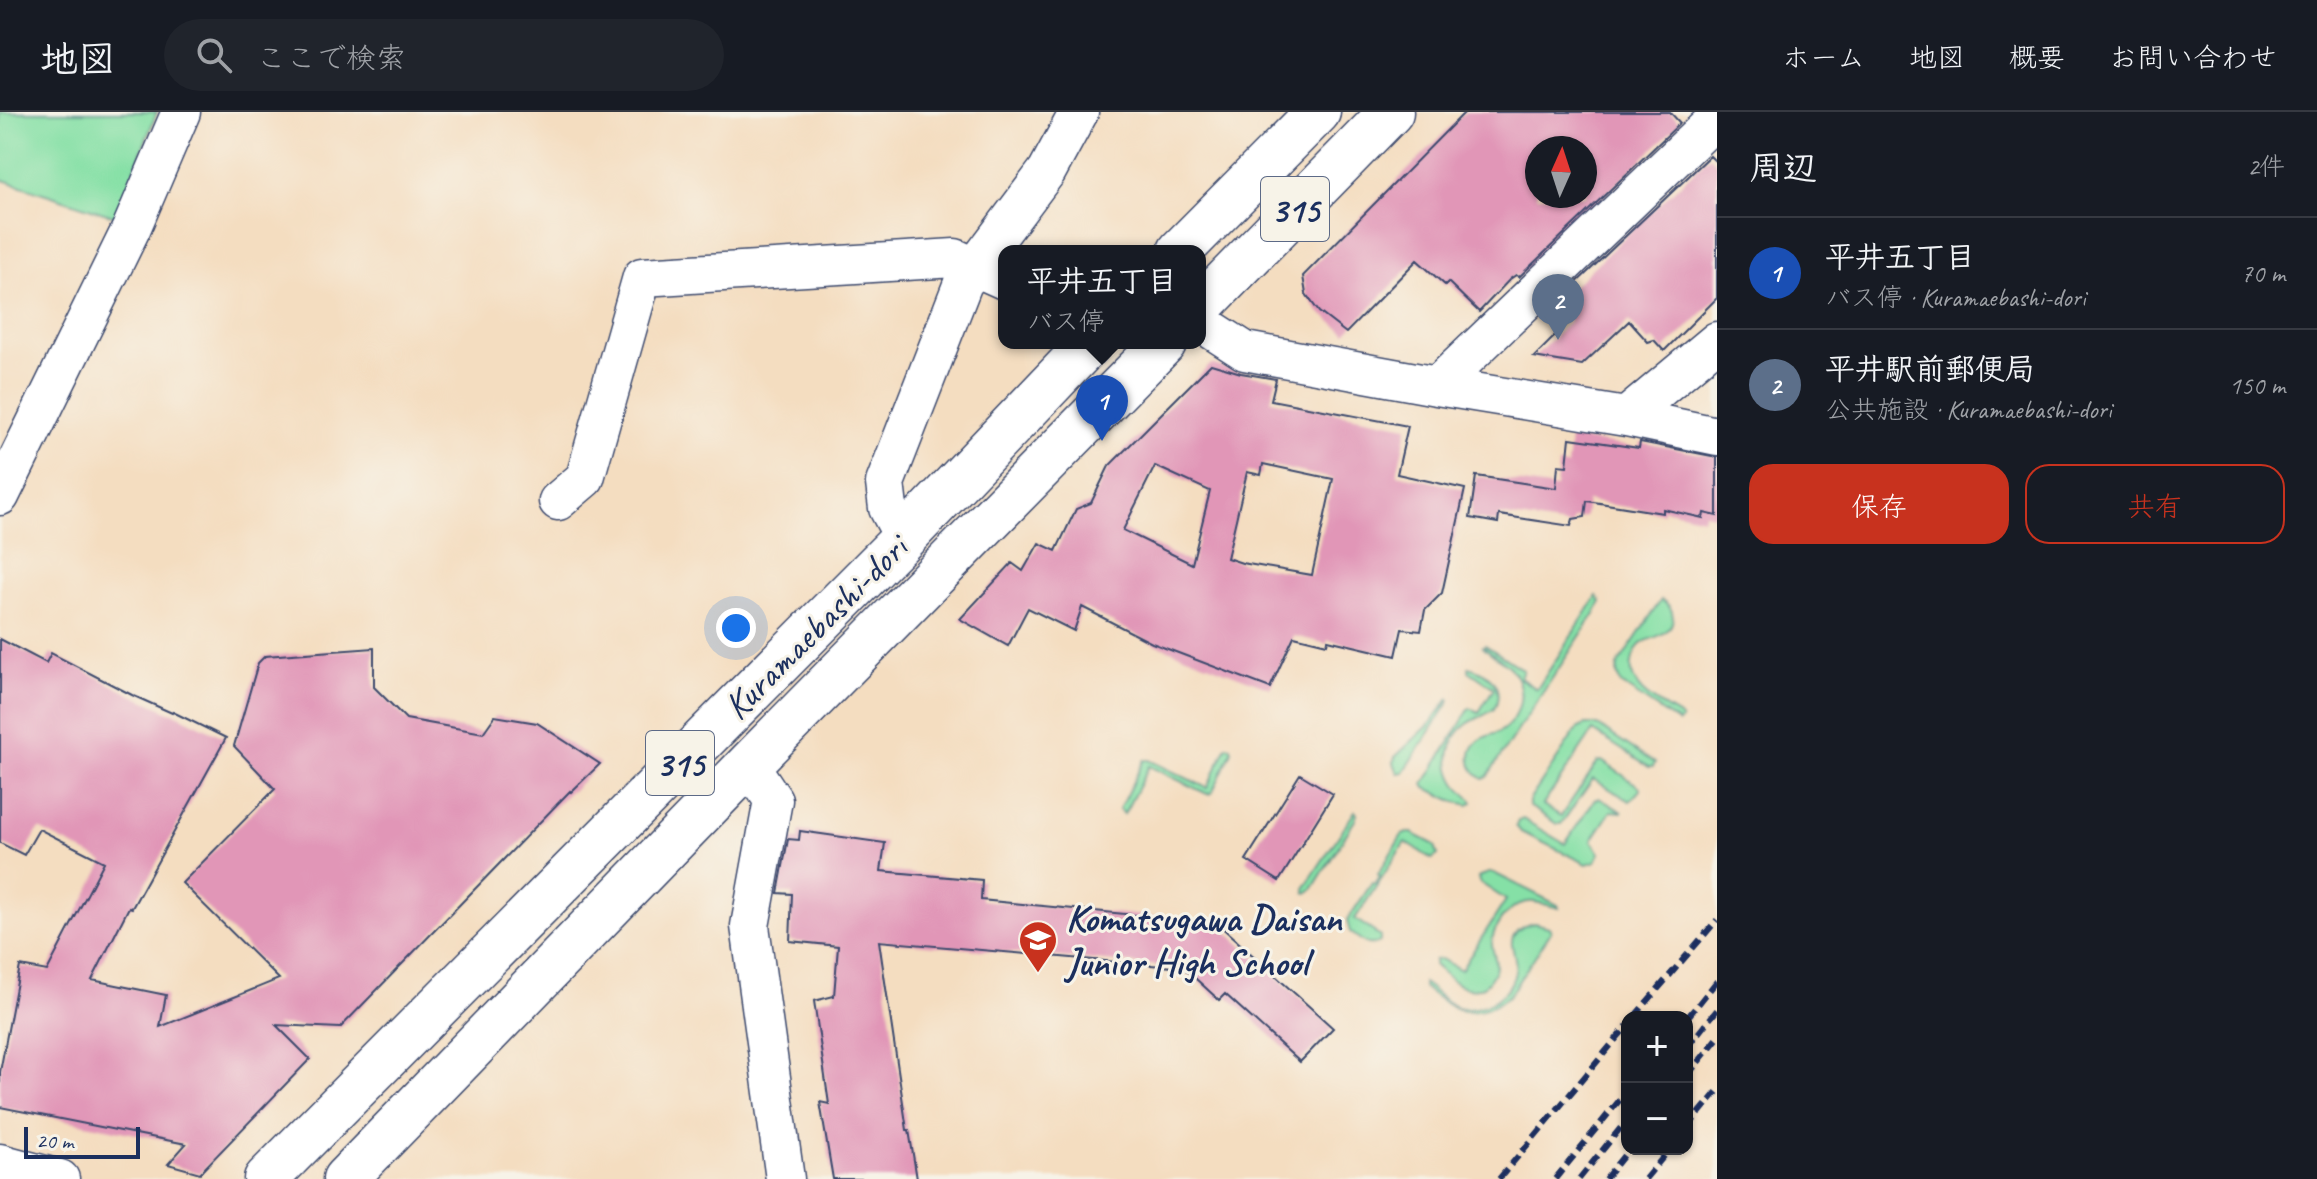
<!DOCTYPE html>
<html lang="ja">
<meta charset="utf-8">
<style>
:root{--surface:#171b24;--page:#20242c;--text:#f1f3f6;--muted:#9ea1a6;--line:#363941;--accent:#c8321e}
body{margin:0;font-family:Caveat,"Klee One",sans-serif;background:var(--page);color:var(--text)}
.controls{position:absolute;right:24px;bottom:24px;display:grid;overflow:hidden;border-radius:16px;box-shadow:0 2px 6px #0004}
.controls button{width:72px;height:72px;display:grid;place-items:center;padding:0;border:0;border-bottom:2px solid var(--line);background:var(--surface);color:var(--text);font:40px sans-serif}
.compass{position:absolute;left:1525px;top:24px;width:72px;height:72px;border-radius:50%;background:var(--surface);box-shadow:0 2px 6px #0004;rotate:3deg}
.scale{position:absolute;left:24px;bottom:20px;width:116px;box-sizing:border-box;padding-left:8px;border:4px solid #1b2f5e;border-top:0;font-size:22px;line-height:28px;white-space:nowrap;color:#1b2f5e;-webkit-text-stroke:6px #f7f3e8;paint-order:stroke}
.you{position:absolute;left:736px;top:516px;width:28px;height:28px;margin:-20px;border:6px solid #fff;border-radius:50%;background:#1a73e8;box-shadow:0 0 0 12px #1a73e833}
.badge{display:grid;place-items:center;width:52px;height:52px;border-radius:50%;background:var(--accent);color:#fff;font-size:26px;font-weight:700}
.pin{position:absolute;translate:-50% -66px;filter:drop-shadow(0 2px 4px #0008)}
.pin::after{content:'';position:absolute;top:42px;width:28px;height:24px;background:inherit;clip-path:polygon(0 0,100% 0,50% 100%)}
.popup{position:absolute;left:998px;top:133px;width:208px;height:104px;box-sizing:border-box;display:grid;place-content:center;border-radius:16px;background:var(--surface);filter:drop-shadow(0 2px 6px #0005);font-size:26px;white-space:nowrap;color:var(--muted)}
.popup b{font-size:30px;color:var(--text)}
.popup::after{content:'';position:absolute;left:50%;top:100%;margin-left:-16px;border:16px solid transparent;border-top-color:var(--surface)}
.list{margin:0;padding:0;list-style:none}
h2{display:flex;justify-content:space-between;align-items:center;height:104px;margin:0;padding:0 32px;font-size:34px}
h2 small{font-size:26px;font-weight:400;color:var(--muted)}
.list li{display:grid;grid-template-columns:52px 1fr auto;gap:24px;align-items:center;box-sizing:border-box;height:112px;padding:0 32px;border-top:2px solid var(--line)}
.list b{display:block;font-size:30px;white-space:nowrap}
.list p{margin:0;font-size:26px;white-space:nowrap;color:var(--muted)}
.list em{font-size:26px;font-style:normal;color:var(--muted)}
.actions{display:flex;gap:16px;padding:24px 32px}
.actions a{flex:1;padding:18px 0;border:2px solid var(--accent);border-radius:24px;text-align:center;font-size:28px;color:var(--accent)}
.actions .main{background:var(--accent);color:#fff}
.icon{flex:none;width:44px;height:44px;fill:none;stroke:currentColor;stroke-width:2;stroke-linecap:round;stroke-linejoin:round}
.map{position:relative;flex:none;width:1717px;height:1067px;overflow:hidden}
header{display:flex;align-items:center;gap:48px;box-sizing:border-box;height:112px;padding:0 40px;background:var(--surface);border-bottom:2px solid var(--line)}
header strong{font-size:38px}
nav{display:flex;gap:44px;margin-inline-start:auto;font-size:28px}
.search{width:560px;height:72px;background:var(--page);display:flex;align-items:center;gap:20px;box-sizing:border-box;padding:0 28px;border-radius:44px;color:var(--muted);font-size:30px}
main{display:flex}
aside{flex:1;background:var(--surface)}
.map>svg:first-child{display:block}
.green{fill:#85e0a6;stroke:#508882;stroke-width:2}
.building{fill:#e196b7;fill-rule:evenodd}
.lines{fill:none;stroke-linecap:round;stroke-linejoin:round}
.minor-casing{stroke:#3c496d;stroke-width:41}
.major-casing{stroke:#3c496d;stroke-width:47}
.minor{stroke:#fff;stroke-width:38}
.major{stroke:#fff;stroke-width:44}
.rail{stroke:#1b2f5e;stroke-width:6;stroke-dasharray:12 6;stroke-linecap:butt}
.labels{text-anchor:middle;stroke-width:6;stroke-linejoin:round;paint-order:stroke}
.shield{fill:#f7f3e8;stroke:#5d6a87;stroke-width:2}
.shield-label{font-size:36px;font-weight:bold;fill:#1b2f5e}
.street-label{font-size:38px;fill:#1b2f5e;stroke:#f7f3e8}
.poi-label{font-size:38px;font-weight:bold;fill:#1b2f5e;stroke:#f7f3e8;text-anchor:start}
</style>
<header>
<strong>地図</strong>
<div class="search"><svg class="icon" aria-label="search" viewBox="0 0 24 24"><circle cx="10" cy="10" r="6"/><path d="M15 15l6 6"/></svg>ここで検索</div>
<nav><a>ホーム</a><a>地図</a><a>概要</a><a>お問い合わせ</a></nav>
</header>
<main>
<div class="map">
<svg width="1717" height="1067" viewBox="0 0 1717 1067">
<rect width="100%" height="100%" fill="#f7f3e8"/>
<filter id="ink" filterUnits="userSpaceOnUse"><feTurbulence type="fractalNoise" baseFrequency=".0125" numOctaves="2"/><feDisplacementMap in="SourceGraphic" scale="16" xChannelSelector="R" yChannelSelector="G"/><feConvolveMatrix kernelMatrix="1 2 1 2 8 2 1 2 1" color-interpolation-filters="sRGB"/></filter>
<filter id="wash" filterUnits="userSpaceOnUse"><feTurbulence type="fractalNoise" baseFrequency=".006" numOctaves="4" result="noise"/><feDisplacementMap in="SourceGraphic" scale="32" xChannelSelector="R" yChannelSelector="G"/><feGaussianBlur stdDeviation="1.8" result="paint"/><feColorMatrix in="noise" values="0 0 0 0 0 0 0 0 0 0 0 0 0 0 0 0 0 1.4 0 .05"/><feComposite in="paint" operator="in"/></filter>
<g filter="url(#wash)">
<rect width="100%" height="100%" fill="#f4ddc0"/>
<!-- green -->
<path class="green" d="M0 0H157L116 105 0 67Z
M1597 484 1601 490 1594 503 1487 665 1483 667C1467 657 1466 636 1483 626 1489 623 1496 622 1501 619 1517 609 1525 587 1518 569 1512 551 1494 546 1483 534L1485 533 1523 558 1520 566 1537 577Z
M1661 488C1676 495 1677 514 1662 522 1654 527 1645 527 1639 534 1635 539 1633 545 1632 551 1627 578 1660 592 1679 604L1682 608 1679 611 1621 572 1617 562 1618 553Z
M1469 555C1490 561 1505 575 1494 597 1485 604 1475 606 1466 613 1448 627 1444 652 1456 671 1461 679 1469 683 1473 690L1469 693 1456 690 1426 676 1424 672 1470 596 1479 600 1494 576 1469 559Z
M1449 587 1450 589 1404 660 1398 661 1394 651 1395 645 1430 612Z
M1585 613H1597L1655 651 1653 655H1649L1593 619 1543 693 1561 704 1598 650 1602 649 1640 675 1641 677 1630 689 1593 667 1561 712H1557L1529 694V689L1577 617Z
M1227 634 1231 635 1232 639 1212 681 1207 682 1149 654 1124 702 1119 697 1144 648H1149L1207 676Z
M1599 686 1623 700 1611 699 1592 728 1600 741 1596 749 1587 752 1521 720 1516 714 1518 709 1523 707 1565 732 1595 687Z
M1355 699 1357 702 1355 708 1313 776 1307 781 1305 780V775Z
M1407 721H1412L1435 733 1438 743 1432 747 1405 730 1355 807 1380 824V830C1368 837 1360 827 1350 820L1347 809 1372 771 1375 772 1380 764 1378 762 1402 723Z
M1489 761H1494L1558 793 1559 796C1550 794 1543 791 1534 790 1514 788 1495 809 1492 829 1491 838 1496 845 1496 853 1496 858 1491 866 1488 870 1470 888 1448 865 1434 853V848L1441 847 1461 858 1506 788 1479 770 1478 765Z
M1535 811 1549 815 1551 820 1508 885C1472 911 1454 899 1423 875V871C1433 877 1442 888 1453 893 1462 898 1474 897 1483 894 1503 888 1519 868 1515 847 1514 838 1509 831 1514 823 1519 815 1527 812 1535 811Z"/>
<g id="blocks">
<!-- building -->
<path class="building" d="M1465 0H1670L1680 11 1519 165 1516 163 1510 167 1479 200 1448 170 1445 173 1417 148 1346 221 1319 200 1306 182 1303 164ZM1537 36H1585V84H1537Z
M1710 44 1717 51V186L1664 239 1654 228 1648 230 1629 209 1582 253 1534 245 1570 209 1552 194Z
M1211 252 1241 261 1276 267 1271 288 1408 314 1397 362 1465 377 1442 481 1425 498 1421 519 1402 517 1396 544 1328 528 1327 532 1294 524 1270 576 1152 531 1082 495 1074 519 1028 496 1008 534 960 507 1012 451 1023 459 1039 431 1056 439 1076 397 1091 391 1109 354ZM1263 352 1333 367 1312 463 1242 451 1227 446 1247 360 1261 363ZM1155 354 1210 379 1192 452 1123 418Z
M1570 326 1639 336 1640 330 1717 345V404L1704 401 1703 406 1663 397V401L1587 389 1585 405 1573 407 1571 414 1499 403 1498 411 1470 406 1476 364 1556 376 1558 353 1567 354Z
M0 527 46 551 51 541 132 583 172 601 173 600 226 626 132 796 129 795 92 868 166 883 160 915 279 867 182 771 275 677 234 634 258 551 265 544 374 536V575L406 607 483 621 495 604 537 611 600 652 571 680 570 679 340 916 276 913 310 947 200 1061 168 1052 186 1032 0 995V960L20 854 47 859 104 750 39 717 24 743 0 731Z
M1300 662 1333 682 1279 769 1246 748Z
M800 719 885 731 881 759 982 768 981 788 1217 811 1333 916 1300 950 1225 882 1219 888 1184 856 879 829 907 1018H909L917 1067H833L820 990 829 992 814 889 834 884 838 834 790 829 792 782 778 781 788 727 799 728Z"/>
</g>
</g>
<g filter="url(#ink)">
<use href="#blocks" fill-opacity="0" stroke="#3c496d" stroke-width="2"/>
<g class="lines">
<defs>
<path id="minor" d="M1200 210 1245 239 1437 274 1626 305 1717 324
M1437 274 1717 6
M1626 305 1717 229
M0 384 131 117 181 0
M558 389 585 366 642 165 955 146 1004 168
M904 426 888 396 885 371 963 171 1047 59 1079 0
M749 652 773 688 750 814 785 1067
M0 1051 60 1067"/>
<path id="major" d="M1180 139 1318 0
M1200 195 1391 0
M266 1067 904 426 1090 231
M345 1067 749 652 1164 231"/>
</defs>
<!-- minor casing -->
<use href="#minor" class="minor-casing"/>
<!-- major casing -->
<use href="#major" class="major-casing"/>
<!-- minor -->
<use href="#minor" class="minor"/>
<!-- major -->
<use href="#major" class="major"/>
<!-- rail -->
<path class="rail" d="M1634 905 1717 808
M1687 906 1717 869
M1687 935 1717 898
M1687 964 1717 927
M1687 1016 1717 980
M1499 1067 1627 914
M1555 1067 1627 979
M1579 1067 1627 1008
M1605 1067 1629 1037
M1645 1067 1670 1037"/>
</g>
</g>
<!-- icons -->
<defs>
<symbol id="school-pin" viewBox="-11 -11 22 30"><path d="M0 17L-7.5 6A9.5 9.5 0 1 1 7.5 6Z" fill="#c8321e" stroke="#f7f3e8"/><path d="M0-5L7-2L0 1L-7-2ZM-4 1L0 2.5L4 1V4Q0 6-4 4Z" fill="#fff"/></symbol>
</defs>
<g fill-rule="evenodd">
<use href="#school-pin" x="1016" y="806" width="44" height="60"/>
</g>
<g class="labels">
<!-- shield labels -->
<g class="shield">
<rect x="1261" y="65" width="68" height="64" rx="6"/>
<rect x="646" y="619" width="68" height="64" rx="6"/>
</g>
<g class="shield-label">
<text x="1295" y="110">315</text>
<text x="680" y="664">315</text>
</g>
<!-- street labels -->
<g class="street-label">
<text transform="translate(815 515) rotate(-45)" y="13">Kuramaebashi-dori</text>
</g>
<!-- poi labels -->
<g class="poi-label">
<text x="1066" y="819">Komatsugawa Daisan<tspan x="1066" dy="44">Junior High School</tspan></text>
</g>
</g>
</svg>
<div class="controls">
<button>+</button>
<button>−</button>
</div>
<svg class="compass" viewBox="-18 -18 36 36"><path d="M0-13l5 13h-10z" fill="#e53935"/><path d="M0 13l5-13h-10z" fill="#9ea1a6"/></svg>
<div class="scale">20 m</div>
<div class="you"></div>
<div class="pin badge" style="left:1102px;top:329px;background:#1a4fb4">1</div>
<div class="popup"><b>平井五丁目</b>バス停</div>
<div class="pin badge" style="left:1558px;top:228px;background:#5c6f8a">2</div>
</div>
<aside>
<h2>周辺<small>2件</small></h2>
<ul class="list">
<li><span class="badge" style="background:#1a4fb4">1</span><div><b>平井五丁目</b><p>バス停 · Kuramaebashi-dori</p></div><em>70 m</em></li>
<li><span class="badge" style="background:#5c6f8a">2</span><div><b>平井駅前郵便局</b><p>公共施設 · Kuramaebashi-dori</p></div><em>150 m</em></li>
</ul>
<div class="actions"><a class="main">保存</a><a>共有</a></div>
</aside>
</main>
